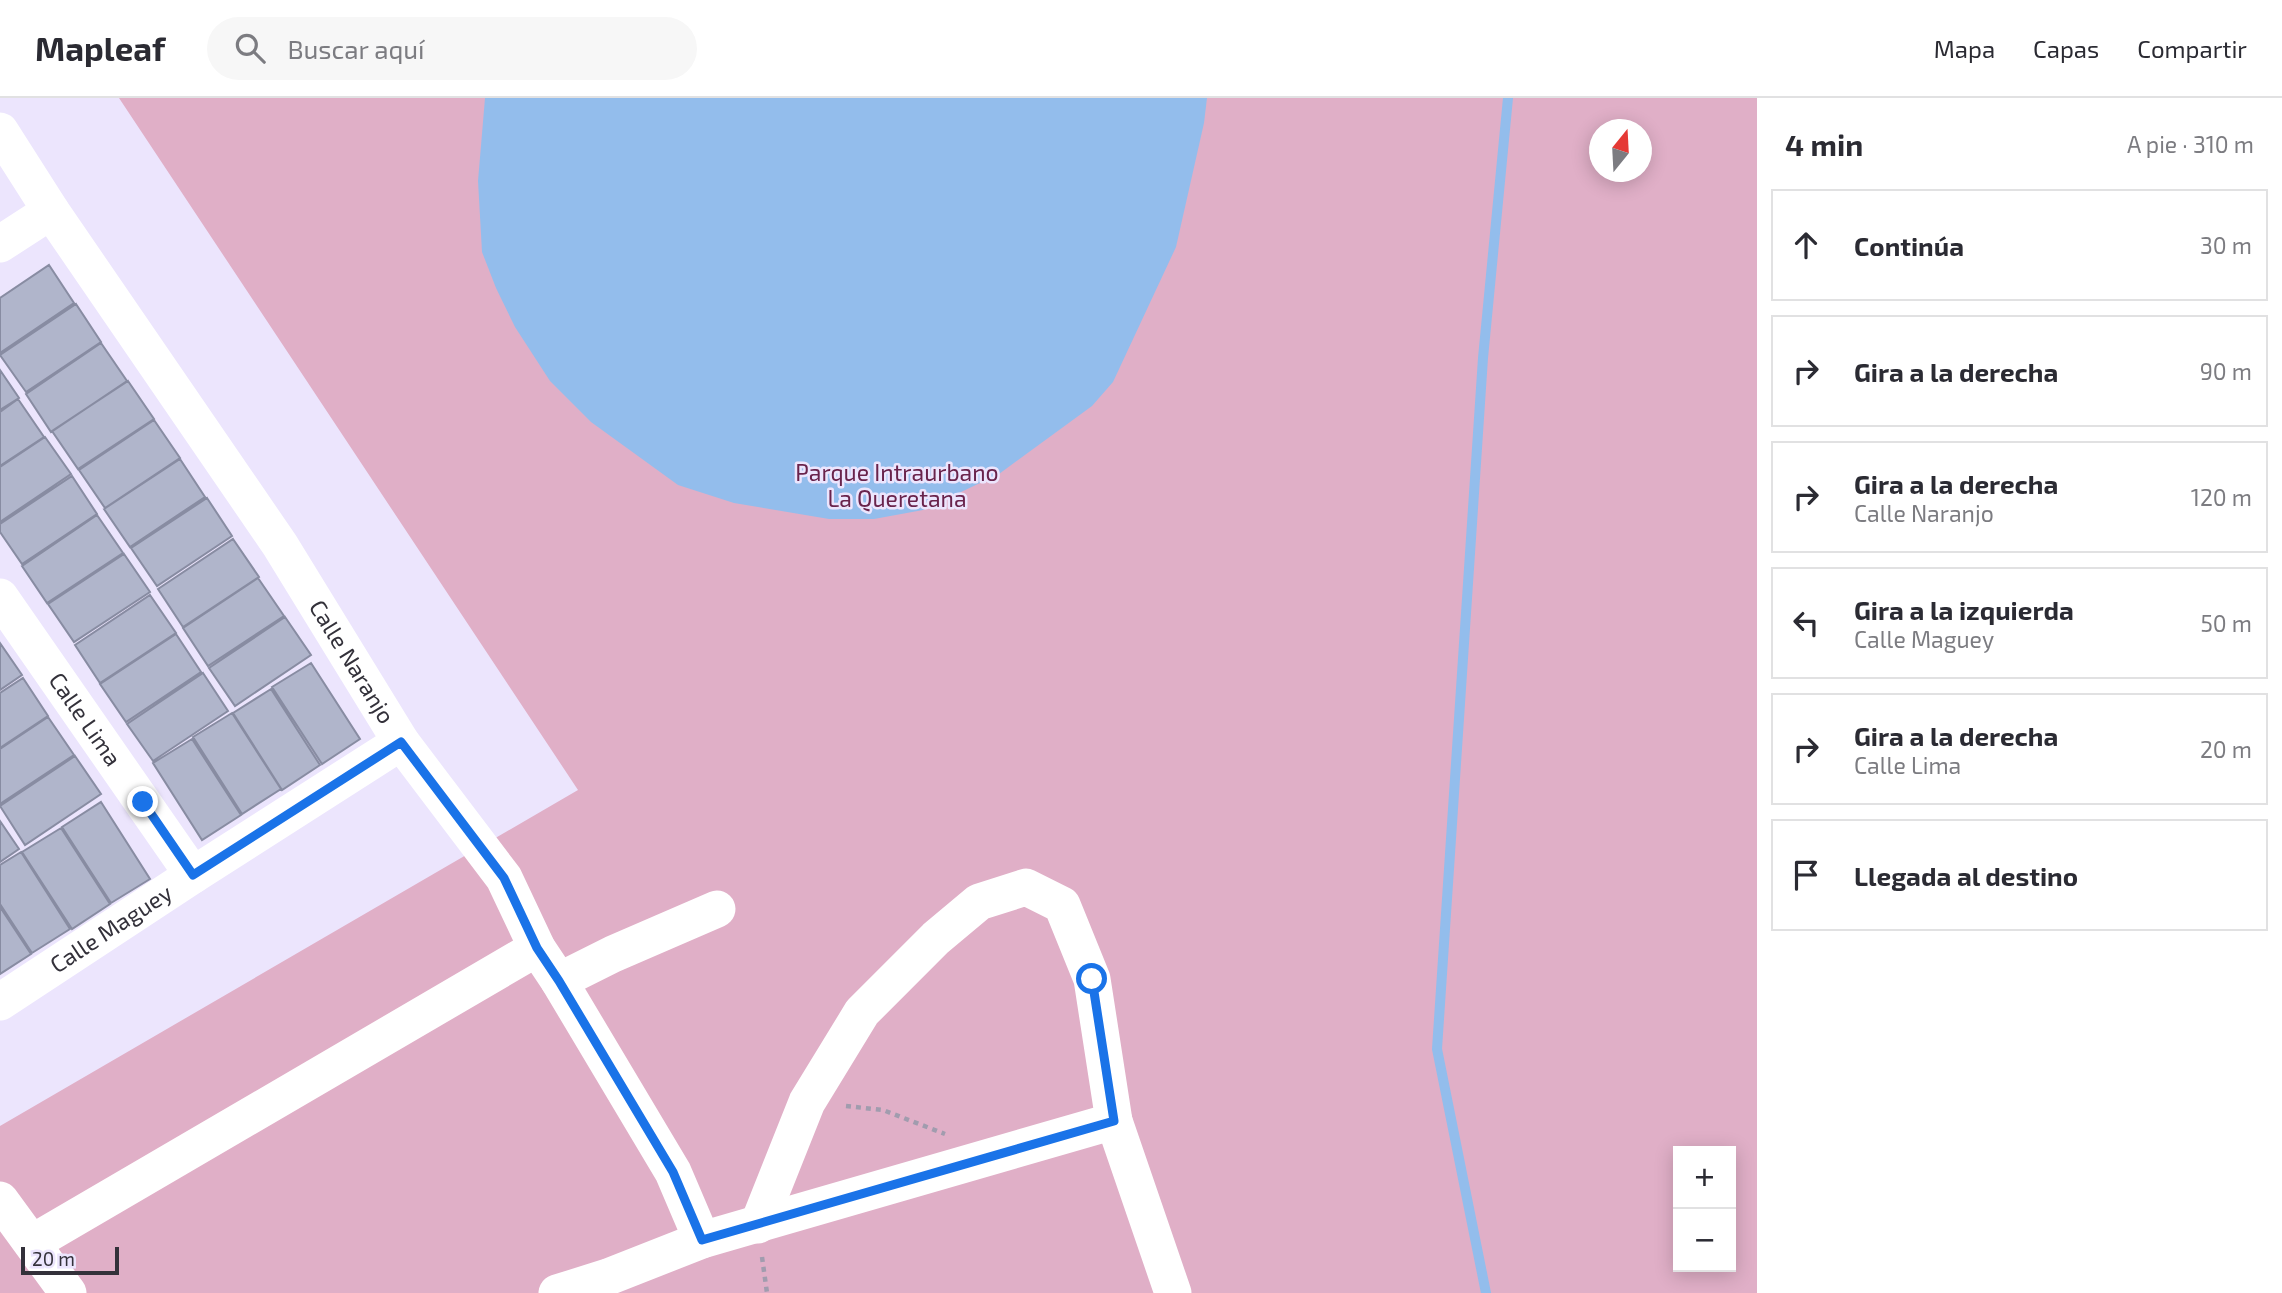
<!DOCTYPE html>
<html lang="es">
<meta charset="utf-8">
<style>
:root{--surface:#fff;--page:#f7f7f7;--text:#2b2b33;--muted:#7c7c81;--line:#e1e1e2}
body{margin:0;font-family:"Exo 2",sans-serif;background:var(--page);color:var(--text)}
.controls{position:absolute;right:21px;bottom:21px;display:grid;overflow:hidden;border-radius:0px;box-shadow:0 4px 18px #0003}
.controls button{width:63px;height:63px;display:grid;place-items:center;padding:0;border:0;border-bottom:2px solid var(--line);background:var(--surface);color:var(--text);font:35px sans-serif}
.compass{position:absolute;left:1589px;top:21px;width:63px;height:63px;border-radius:50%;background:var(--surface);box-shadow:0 4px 18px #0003;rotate:18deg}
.scale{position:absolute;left:21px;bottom:18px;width:98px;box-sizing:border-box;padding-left:7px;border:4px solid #33313a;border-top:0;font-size:19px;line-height:24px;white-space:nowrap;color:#33313a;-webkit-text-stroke:5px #ece5fd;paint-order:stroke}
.stop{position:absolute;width:21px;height:21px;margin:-16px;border:5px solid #1a73e8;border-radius:50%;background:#fff}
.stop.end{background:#1a73e8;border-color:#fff;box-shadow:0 2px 7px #0008}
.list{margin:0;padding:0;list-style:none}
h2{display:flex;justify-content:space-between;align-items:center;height:91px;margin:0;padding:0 28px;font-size:30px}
h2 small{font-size:23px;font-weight:400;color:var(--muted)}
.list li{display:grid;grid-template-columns:46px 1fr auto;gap:21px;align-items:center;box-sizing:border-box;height:112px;margin:0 14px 14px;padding:0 14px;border:2px solid var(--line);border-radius:0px}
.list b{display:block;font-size:26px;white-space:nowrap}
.list p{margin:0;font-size:23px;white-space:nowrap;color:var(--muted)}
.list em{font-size:23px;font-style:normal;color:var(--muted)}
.icon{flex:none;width:38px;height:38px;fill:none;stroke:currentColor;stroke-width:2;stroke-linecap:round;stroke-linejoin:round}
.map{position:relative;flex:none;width:1757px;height:1195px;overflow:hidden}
header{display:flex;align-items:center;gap:42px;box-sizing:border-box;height:98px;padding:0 35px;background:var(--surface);border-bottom:2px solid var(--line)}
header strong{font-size:33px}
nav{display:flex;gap:38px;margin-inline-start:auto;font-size:24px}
.search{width:490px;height:63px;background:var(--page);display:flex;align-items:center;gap:18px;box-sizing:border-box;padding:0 24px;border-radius:38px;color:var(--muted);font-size:26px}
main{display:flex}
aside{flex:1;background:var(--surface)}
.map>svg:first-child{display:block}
.green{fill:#e0afc7;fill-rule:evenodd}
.water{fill:#93bdec}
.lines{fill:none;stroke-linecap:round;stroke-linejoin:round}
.stream{stroke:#93bdec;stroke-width:10}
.building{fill:#b0b5cb;stroke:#888ca2;stroke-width:2}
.path{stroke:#a19cae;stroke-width:4.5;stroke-dasharray:5 5;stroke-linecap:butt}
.minor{stroke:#fff;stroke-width:37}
.route{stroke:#1a73e8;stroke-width:9}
.labels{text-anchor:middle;stroke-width:5;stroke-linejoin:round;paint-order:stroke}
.park-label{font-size:23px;fill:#69234c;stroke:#ece5fd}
.street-label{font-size:23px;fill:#33313a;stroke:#ece5fd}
</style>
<header>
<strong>Mapleaf</strong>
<div class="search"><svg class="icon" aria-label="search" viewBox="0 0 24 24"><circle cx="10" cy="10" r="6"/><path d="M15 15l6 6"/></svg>Buscar aquí</div>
<nav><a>Mapa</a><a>Capas</a><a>Compartir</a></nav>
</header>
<main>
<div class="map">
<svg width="1757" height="1195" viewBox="0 0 1757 1195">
<rect width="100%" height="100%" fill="#ece5fd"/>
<!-- green -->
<path class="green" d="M119 0H1757V1195H0V1028L578 692ZM1600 32H1642V74H1600ZM1678 1053H1731V1169H1678Z"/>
<!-- water -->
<path class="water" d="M485 0H1207L1204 25 1176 149 1113 284 1092 308 999 376 923 412 874 421H829L734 405 678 387 591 324 550 283 515 229 496 190 482 154 478 83Z"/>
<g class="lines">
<!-- stream -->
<path class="stream" d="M1486 1195 1437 951 1483 260 1508 0"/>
</g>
<!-- building -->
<path class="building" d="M49 167 74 205 0 255V200Z
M76 206 101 244 26 294 0 257Z
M101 245 127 283 51 334 26 296Z
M0 272 19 300 0 312Z
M128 283 154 321 78 371 52 333Z
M18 301 44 339 0 368V314Z
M154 322 180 360 105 410 79 372Z
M45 339 71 376 0 424V369Z
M180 361 205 399 130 449 104 411Z
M72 378 97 416 22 466 0 434V426Z
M207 400 232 438 157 488 131 450Z
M97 417 123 455 47 505 22 468Z
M233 441 259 479 183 529 158 491Z
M124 456 150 494 74 544 48 506Z
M258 480 284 518 208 568 183 530Z
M150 497 176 535 100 585 75 547Z
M285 519 311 557 235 608 209 570Z
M176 536 201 574 126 624 100 586Z
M0 545 22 577 0 592Z
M311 565 360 641 322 666 272 589Z
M203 575 228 613 153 663 127 626Z
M23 580 48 618 0 650V595Z
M271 591 320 667 282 692 233 615Z
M232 615 281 691 242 716 193 639Z
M48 619 74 657 0 706V651Z
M192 641 241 717 202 742 153 665Z
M75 658 101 696 25 747 0 708Z
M101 704 150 781 111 805 62 729Z
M0 723 19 751 0 764Z
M61 730 110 806 72 831 22 754Z
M21 754 70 831 32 855 0 806V767Z
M0 809 31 856 0 876Z"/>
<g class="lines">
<!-- path -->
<path class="path" d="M846 1008 883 1012 945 1036
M762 1159 767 1195"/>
<!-- minor -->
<g class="minor">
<path id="s1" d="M0 33 51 113 280 447 401 644 504 780 537 850 559 883 673 1074 702 1142"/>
<path d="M0 146 51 113"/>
<path id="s2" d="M0 499 193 777"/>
<path d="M559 883 613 856 717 811"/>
<path id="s3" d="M0 904 193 777 401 644"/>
<path d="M0 1102 68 1195"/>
<path d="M758 1127 807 1004 862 914 936 840 979 804 1026 789 1062 807 1092 881 1114 1023 1173 1195"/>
<path d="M32 1145 537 850"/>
<path d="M557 1195 608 1179 702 1142 1114 1023"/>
</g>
</g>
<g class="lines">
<!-- route -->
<path class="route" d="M143 704 193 777 401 644 504 780 537 850 559 883 673 1074 702 1142 1114 1023 1092 881"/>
</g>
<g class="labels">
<!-- park labels -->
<g class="park-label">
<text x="897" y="383">Parque Intraurbano<tspan x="897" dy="26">La Queretana</tspan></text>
</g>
<!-- street labels -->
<g class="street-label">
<text dy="8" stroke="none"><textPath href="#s1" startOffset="637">Calle Naranjo</textPath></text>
<text dy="8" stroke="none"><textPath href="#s2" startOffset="149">Calle Lima</textPath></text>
<text dy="8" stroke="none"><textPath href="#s3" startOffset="133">Calle Maguey</textPath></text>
</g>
</g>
</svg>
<div class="controls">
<button>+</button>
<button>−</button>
</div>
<svg class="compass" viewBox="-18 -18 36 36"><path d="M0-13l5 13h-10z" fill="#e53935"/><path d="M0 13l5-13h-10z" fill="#7c7c81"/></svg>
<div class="scale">20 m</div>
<div class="stop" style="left:1092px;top:881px"></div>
<div class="stop end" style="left:143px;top:704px"></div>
</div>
<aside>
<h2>4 min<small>A pie · 310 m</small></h2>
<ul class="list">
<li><svg class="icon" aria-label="ahead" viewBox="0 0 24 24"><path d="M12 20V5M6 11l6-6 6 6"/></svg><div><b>Continúa</b></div><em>30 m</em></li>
<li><svg class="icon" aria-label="right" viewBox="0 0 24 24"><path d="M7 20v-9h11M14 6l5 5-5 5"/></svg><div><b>Gira a la derecha</b></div><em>90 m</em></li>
<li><svg class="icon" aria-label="right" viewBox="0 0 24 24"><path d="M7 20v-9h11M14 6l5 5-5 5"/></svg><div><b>Gira a la derecha</b><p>Calle Naranjo</p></div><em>120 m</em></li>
<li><svg class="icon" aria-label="left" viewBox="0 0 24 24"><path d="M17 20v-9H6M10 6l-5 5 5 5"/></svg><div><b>Gira a la izquierda</b><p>Calle Maguey</p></div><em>50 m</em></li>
<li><svg class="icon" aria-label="right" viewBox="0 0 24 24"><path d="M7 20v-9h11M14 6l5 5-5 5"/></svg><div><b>Gira a la derecha</b><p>Calle Lima</p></div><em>20 m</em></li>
<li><svg class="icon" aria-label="arrive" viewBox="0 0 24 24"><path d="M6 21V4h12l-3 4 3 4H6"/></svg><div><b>Llegada al destino</b></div></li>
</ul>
</aside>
</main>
